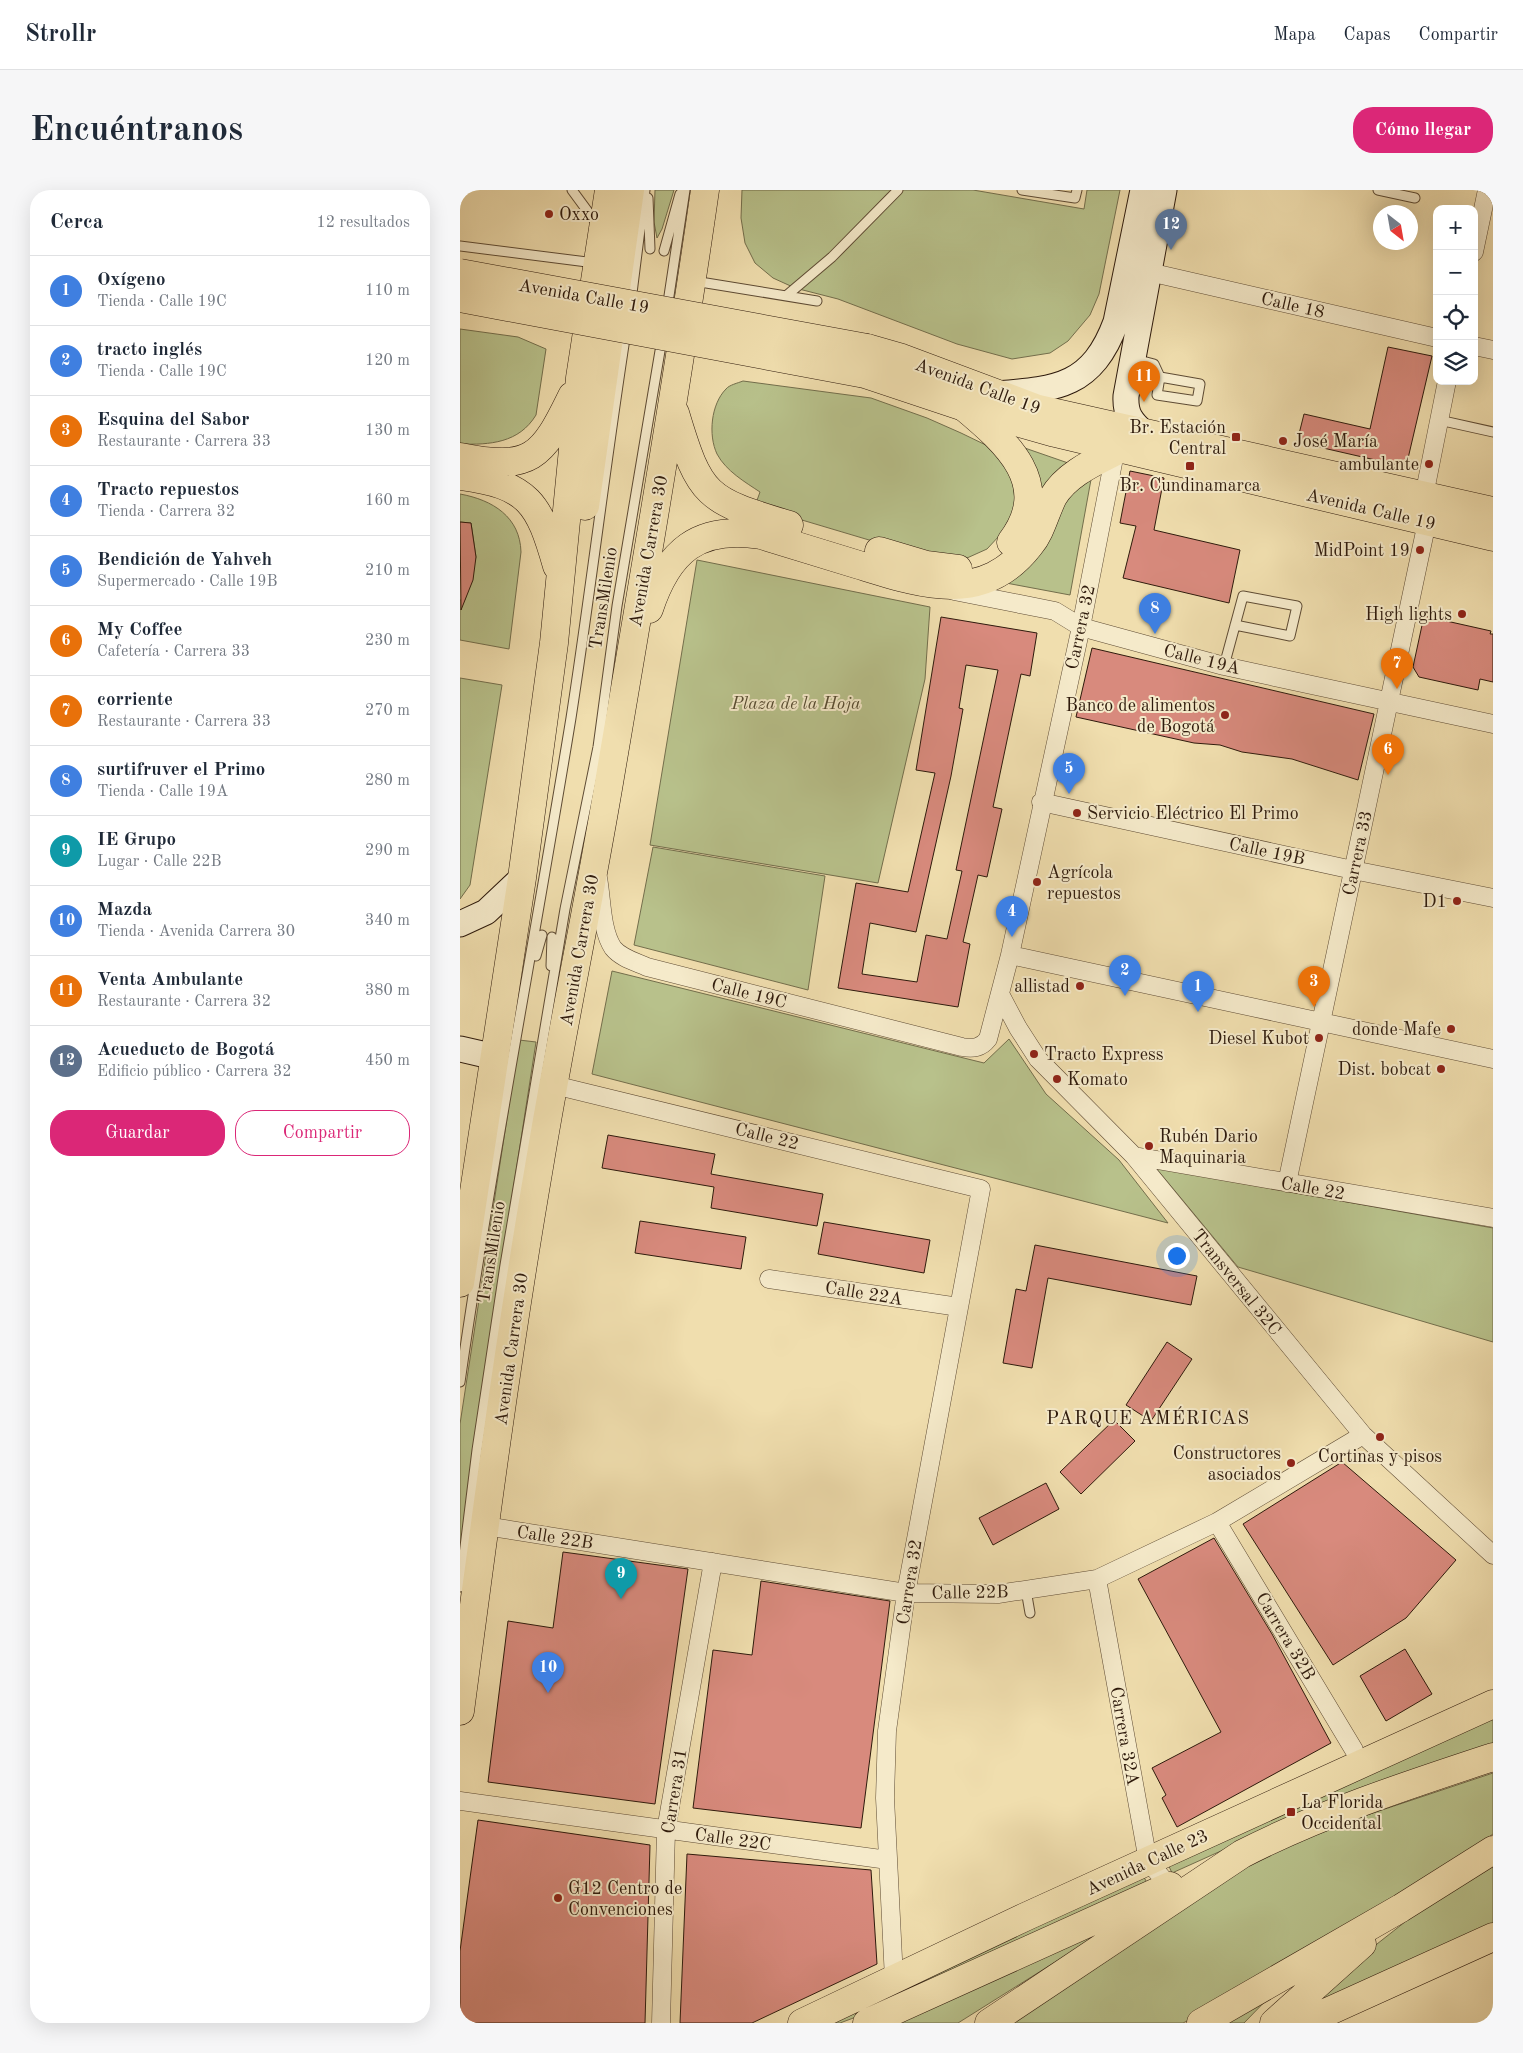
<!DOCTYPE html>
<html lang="es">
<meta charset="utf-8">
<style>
:root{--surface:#fff;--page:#f6f6f7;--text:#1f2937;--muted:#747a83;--line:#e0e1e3;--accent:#db2777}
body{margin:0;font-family:"Old Standard TT",serif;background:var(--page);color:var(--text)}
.controls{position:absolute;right:15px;top:15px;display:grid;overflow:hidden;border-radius:10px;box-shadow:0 5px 20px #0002}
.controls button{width:45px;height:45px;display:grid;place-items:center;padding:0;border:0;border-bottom:1px solid var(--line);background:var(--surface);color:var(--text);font:25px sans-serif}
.compass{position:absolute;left:913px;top:15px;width:45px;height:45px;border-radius:50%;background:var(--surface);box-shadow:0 5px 20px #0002;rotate:149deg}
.you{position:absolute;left:716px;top:1065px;width:18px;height:18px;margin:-12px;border:4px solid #fff;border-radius:50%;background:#1a73e8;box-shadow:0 0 0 8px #1a73e833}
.badge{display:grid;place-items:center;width:32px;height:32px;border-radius:50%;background:var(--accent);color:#fff;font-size:16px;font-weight:700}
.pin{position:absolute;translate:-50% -41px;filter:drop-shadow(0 1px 2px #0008)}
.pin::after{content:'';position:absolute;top:26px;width:18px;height:15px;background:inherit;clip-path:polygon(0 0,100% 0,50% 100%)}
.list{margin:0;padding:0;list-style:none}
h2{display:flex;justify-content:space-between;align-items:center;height:65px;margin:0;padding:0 20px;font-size:21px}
h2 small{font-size:16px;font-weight:400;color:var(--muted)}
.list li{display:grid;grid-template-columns:32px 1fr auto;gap:15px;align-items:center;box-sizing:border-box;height:70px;padding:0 20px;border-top:1px solid var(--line)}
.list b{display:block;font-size:19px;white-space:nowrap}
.list p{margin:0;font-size:16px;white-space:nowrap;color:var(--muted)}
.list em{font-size:16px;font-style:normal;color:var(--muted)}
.actions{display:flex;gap:10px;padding:15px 20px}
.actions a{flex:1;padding:11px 0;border:1px solid var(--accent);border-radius:20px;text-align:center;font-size:18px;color:var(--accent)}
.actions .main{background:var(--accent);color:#fff}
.icon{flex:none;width:28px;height:28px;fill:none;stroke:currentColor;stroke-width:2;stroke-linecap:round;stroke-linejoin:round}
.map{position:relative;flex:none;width:1033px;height:1833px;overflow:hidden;border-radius:20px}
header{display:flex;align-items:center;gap:30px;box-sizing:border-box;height:70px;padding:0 25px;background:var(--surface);border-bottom:1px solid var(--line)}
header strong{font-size:24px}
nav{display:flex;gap:28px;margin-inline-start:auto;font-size:18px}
.intro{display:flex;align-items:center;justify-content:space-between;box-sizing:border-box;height:120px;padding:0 30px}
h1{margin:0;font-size:35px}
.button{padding:12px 22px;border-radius:20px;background:var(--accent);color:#fff;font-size:18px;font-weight:700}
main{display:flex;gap:30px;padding:0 30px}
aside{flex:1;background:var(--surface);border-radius:20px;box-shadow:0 5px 20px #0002}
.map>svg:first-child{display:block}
.green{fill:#b8c18b;stroke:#736e4c}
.building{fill:#d88a7d;stroke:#2e1a0c;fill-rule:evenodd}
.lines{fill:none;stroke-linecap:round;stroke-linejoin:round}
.lane-casing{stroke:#5e4b34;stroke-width:11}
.street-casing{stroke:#5e4b34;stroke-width:19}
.secondary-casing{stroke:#2e1a0c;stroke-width:27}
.primary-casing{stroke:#2e1a0c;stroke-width:29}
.highway-casing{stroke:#2e1a0c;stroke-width:29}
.lane{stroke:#f5eaca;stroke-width:9}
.street{stroke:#f5eaca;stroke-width:18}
.secondary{stroke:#f5eaca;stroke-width:25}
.primary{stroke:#f0deae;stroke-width:28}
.highway{stroke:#f0deae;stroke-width:28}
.primary-bridge-casing{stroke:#2e1a0c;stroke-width:29;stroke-linecap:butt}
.primary-bridge{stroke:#f0deae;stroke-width:28}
.poi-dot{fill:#8f2418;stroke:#f5eaca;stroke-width:2}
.labels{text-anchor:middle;stroke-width:4;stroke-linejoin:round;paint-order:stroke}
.poi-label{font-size:18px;fill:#2e1a0c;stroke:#f5eaca;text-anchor:end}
.street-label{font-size:18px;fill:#2e1a0c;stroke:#f5eaca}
.park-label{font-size:18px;font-style:italic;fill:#574c32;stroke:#f5eaca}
.neighbourhood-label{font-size:19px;letter-spacing:1px;fill:#2e1a0c;stroke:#f5eaca}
</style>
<header>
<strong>Strollr</strong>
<nav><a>Mapa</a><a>Capas</a><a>Compartir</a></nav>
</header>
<div class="intro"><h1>Encuéntranos</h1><a class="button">Cómo llegar</a></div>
<main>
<aside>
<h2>Cerca<small>12 resultados</small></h2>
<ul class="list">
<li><span class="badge" style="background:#3f7fe0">1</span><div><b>Oxígeno</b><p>Tienda · Calle 19C</p></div><em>110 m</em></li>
<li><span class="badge" style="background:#3f7fe0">2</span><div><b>tracto inglés</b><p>Tienda · Calle 19C</p></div><em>120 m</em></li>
<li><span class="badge" style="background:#e8710a">3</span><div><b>Esquina del Sabor</b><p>Restaurante · Carrera 33</p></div><em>130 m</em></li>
<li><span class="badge" style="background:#3f7fe0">4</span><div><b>Tracto repuestos</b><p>Tienda · Carrera 32</p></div><em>160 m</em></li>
<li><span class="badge" style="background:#3f7fe0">5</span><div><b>Bendición de Yahveh</b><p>Supermercado · Calle 19B</p></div><em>210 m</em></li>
<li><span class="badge" style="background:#e8710a">6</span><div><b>My Coffee</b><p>Cafetería · Carrera 33</p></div><em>230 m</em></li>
<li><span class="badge" style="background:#e8710a">7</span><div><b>corriente</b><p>Restaurante · Carrera 33</p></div><em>270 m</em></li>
<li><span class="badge" style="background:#3f7fe0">8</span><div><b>surtifruver el Primo</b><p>Tienda · Calle 19A</p></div><em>280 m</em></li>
<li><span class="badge" style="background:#0f9aa8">9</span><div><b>IE Grupo</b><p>Lugar · Calle 22B</p></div><em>290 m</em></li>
<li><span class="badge" style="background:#3f7fe0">10</span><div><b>Mazda</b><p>Tienda · Avenida Carrera 30</p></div><em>340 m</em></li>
<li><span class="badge" style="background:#e8710a">11</span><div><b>Venta Ambulante</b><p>Restaurante · Carrera 32</p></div><em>380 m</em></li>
<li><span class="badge" style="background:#5c6f8a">12</span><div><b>Acueducto de Bogotá</b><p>Edificio público · Carrera 32</p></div><em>450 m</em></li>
</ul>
<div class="actions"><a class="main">Guardar</a><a>Compartir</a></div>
</aside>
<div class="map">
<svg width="1033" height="1833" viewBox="0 0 1033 1833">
<rect width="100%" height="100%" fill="#f0deae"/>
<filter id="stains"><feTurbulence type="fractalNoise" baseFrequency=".004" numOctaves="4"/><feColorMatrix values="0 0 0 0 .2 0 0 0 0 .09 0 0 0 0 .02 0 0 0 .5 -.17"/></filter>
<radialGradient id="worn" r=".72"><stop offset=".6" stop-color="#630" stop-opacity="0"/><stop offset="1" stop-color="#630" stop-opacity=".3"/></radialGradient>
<!-- green -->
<path class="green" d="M195 0H214L202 39 197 48 194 32Z
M282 0H513L624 19 627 0H660L639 104 630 125 608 151 590 163 552 169 497 154 378 109 335 98 313 88 295 73 285 53 281 28Z
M0 139 58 147 86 159 76 225C59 253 30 255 0 254Z
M283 191 411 208 467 228 501 243 532 258 552 285 556 318 540 345 527 359 507 368 484 370 456 364 295 316 300 302C285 292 266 281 257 264 248 245 251 214 266 199 269 195 278 193 283 191Z
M559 256 611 274 572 324Z
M632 284 610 405 546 393 565 380 575 369 609 305Z
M0 304C33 310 60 327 61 362L49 459 0 450V410H5L16 367 11 333 0 332Z
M237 370 470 417 465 489 418 693 190 655Z
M0 488 42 495 10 695 0 709Z
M193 657 365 686 348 800 174 755Z
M152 781 524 873 549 849 586 904 659 970 708 1033 132 884Z
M59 850 76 852 15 1247 0 1362V1234Z
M696 978 1033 1038V1152L778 1077Z
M1033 1527V1554L883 1606 712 1683 707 1672Z
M1033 1583V1644L992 1673 745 1822 723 1833H545L792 1673 850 1644Z
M1033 1674V1737L843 1822 903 1765 964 1717Z
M682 1683 688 1695 447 1808 380 1833H359Z
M686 1715 498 1833H433Z
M820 1796 784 1833H760Z"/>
<!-- building -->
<path class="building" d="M928 157 972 166 946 277 837 252 844 224 910 239Z
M670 281 704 288 694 340 780 360 769 413 663 388 676 336 660 333Z
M0 332 11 333 16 367 13 390 1 420Z
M964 426 1031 441 1030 444H1033V492L1020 489 1018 500 959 487 953 477Z
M481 427 577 443 570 486 561 484 533 617 542 619 527 687 518 685 503 752 510 754 498 817 378 798 396 693 448 702 475 583 456 580ZM506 475 538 480 496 680 502 681 487 749 466 745 457 792 402 784 410 733 456 742 491 586 503 519 499 518Z
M632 458 914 524 898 590 832 569 782 562 760 555 734 553 616 527Z
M148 945 255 964 251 984 363 1004 357 1036 251 1018 254 997 142 978Z
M180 1031 286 1047 281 1079 175 1063Z
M364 1032 470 1050 464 1083 358 1064Z
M575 1055 737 1086 731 1115 588 1088 572 1178 543 1173 556 1099 566 1101Z
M707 1152 732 1169 691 1231 666 1215Z
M654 1230 675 1251 621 1304 600 1282Z
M882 1272 996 1370 946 1428 873 1475 783 1334Z
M586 1293 599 1319 533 1355 519 1328Z
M754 1348 812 1444 871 1553 717 1637 702 1608 706 1605 692 1578 761 1542 678 1389Z
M103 1362 228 1379 195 1614 28 1592 48 1431 93 1438Z
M301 1391 430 1411 401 1638 233 1618 253 1460 292 1465Z
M945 1459 972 1504 926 1531 900 1486Z
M18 1630 190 1655 185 1833H0V1761Z
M227 1664 411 1680 417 1774 292 1833H220Z"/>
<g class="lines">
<defs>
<path id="lane" d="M112 0 137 34
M562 0 615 8 617 0
M918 0 955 8
M188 8 190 59
M0 56 135 73
M204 61 220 4
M234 91 357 111
M326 106 372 67 438 0
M171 111 185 0
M207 119 225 0
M675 169 694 174 700 187 740 194 737 211 697 205 700 187
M979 230 1033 242
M764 476 783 406 837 416 830 446 775 435
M76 766 82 745
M91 776 92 747
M0 1192C32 970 75 749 111 528 131 399 146 270 166 142
M0 1397 17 1260 45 1075 105 719 138 557 157 416 202 149
M566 1400 570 1423"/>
<path id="street" d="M1014 62 1027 0
M689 82 977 148
M1014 156 1033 160
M964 306 987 191
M494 401 595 421 621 437 764 476 1033 534
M581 612 893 680 1033 708
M138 688C142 709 141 740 153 758 161 768 176 772 187 777L502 857C513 859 521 858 528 849L550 765 621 437 653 273
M550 765 1033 869
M540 804 558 838 578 869 674 966 903 1245 1033 1365
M94 895 521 999 446 1403 427 1541 425 1608 434 1789
M674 966 1033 1028
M827 993 967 332
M309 1089 499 1117
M757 1332 894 1560
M25 1336 446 1403 538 1404 637 1389 757 1332 903 1245
M637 1389 688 1671 709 1696
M0 1611 428 1670
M201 1833 206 1640 253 1372"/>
<path id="secondary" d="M536 204C597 199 632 197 656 132L683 0
M685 244C671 232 665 224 666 206L704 0
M0 734 26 722 62 688
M0 859 35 867"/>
<path id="primary" d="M407 158 442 168 578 219 1033 321
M405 184 504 217 595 243 1033 347"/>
<path id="highway" d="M504 217C547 253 595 294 551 352
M215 223C240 307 246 310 329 335
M0 267C71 281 82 268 112 206
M1 286C69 295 79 313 97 376
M125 316 170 0
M419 361 466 375 498 379
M189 419C208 361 238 335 301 345 334 355 367 365 399 375 461 394 523 416 570 355 581 342 585 323 593 307 607 283 637 271 660 259
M0 1093 62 688 94 453 120 188 149 0
M0 1521C24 1339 48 1157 79 977 101 844 129 713 151 581 184 387 217 194 245 0
M342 1833 565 1727 1033 1514
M407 1833 710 1696
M529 1833 782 1664C862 1623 948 1595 1033 1567
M741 1833 941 1718 1033 1660
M814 1833 902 1754
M843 1833 1033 1747"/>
</defs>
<!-- lane casing -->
<use href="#lane" class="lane-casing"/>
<!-- street casing -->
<use href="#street" class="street-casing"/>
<!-- secondary casing -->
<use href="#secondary" class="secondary-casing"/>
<!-- primary casing -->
<use href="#primary" class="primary-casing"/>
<!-- highway casing -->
<use href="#highway" class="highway-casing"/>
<!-- lane -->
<use href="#lane" class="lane"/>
<!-- street -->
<use href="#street" class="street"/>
<!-- secondary -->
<use href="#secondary" class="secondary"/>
<!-- primary -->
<use href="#primary" class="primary"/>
<!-- highway -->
<use href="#highway" class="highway"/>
<defs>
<path id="primary-bridge" d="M0 83 407 158
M0 108 405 184"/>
</defs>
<!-- primary-bridge casing -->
<use href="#primary-bridge" class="primary-bridge-casing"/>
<!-- primary-bridge -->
<use href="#primary-bridge" class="primary-bridge"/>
</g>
<!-- markers -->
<g class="poi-dot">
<circle cx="89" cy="24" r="5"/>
<rect x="771" y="242" width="10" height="10" rx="2.5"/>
<circle cx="823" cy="251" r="5"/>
<circle cx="969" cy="274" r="5"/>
<rect x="725" y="271" width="10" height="10" rx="2.5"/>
<circle cx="960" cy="360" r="5"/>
<circle cx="1002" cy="424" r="5"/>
<circle cx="765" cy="525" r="5"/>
<circle cx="617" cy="623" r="5"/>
<circle cx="577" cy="692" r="5"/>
<circle cx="997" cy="711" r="5"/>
<circle cx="620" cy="796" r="5"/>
<circle cx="991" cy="839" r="5"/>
<circle cx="859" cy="848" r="5"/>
<circle cx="574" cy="864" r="5"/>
<circle cx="981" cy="879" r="5"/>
<circle cx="597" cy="889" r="5"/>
<circle cx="689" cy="956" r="5"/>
<circle cx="920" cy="1247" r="5"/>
<circle cx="831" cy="1273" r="5"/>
<rect x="826" y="1617" width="10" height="10" rx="2.5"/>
<circle cx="98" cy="1708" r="5"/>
</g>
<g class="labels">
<!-- poi labels -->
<g class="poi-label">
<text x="99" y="30" text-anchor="start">Oxxo</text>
<text x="766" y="243">Br. Estación<tspan x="766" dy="21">Central</tspan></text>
<text x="833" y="257" text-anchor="start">José María</text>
<text x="959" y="280">ambulante</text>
<text x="730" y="301" text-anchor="middle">Br. Cundinamarca</text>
<text x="950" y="366">MidPoint 19</text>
<text x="992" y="430">High lights</text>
<text x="755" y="521">Banco de alimentos<tspan x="755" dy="21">de Bogotá</tspan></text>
<text x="627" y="629" text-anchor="start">Servicio Eléctrico El Primo</text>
<text x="587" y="688" text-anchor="start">Agrícola<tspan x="587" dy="21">repuestos</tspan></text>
<text x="987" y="717">D1</text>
<text x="610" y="802">allistad</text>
<text x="981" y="845">donde Mafe</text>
<text x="849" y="854">Diesel Kubot</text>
<text x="584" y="870" text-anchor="start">Tracto Express</text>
<text x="971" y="885">Dist. bobcat</text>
<text x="607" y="895" text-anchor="start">Komato</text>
<text x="699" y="952" text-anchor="start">Rubén Dario<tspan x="699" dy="21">Maquinaria</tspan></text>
<text x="821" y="1269">Constructores<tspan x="821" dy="21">asociados</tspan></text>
<text x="920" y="1272" text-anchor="middle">Cortinas y pisos</text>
<text x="841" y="1618" text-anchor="start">La Florida<tspan x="841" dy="21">Occidental</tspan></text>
<text x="108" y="1704" text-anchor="start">G12 Centro de<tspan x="108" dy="21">Convenciones</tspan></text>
</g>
<!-- street labels -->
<g class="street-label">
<text transform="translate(124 106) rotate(10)" y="6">Avenida Calle 19</text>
<text transform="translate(833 115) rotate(13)" y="6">Calle 18</text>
<text transform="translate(518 196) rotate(20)" y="6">Avenida Calle 19</text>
<text transform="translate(911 319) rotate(13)" y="6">Avenida Calle 19</text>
<text transform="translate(188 361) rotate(-80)" y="6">Avenida Carrera 30</text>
<text transform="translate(143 408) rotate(-81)" y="6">TransMilenio</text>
<text transform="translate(620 437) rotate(-78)" y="6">Carrera 32</text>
<text transform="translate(742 469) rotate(14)" y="6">Calle 19A</text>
<text transform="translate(807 661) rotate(12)" y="6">Calle 19B</text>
<text transform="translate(897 663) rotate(-78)" y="6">Carrera 33</text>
<text transform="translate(119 760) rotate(-80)" y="6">Avenida Carrera 30</text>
<text transform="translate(289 803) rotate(14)" y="6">Calle 19C</text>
<text transform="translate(307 946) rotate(14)" y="6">Calle 22</text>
<text transform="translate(853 998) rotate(10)" y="6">Calle 22</text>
<text transform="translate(31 1062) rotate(-81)" y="6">TransMilenio</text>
<text transform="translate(777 1092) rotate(51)" y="6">Transversal 32C</text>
<text transform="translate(404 1103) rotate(9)" y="6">Calle 22A</text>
<text transform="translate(51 1159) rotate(-82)" y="6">Avenida Carrera 30</text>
<text transform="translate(95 1347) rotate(9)" y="6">Calle 22B</text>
<text transform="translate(449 1392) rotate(-81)" y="6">Carrera 32</text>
<text transform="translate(510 1402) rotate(-1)" y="6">Calle 22B</text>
<text transform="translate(826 1446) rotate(59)" y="6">Carrera 32B</text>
<text transform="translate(665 1546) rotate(80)" y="6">Carrera 32A</text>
<text transform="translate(214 1601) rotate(-81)" y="6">Carrera 31</text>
<text transform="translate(273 1649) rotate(8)" y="6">Calle 22C</text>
<text transform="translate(687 1672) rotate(-25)" y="6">Avenida Calle 23</text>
</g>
<!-- park labels -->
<g class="park-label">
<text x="336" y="519">Plaza de la Hoja</text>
</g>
<!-- neighbourhood labels -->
<g class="neighbourhood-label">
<text x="688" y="1234">PARQUE AMÉRICAS</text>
</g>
</g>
<rect width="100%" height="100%" filter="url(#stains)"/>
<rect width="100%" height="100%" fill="url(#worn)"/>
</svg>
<div class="controls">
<button>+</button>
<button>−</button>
<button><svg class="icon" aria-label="locate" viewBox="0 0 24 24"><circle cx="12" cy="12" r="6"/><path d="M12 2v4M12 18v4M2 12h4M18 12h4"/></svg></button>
<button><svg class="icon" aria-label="layers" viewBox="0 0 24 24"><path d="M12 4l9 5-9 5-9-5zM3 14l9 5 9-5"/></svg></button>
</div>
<svg class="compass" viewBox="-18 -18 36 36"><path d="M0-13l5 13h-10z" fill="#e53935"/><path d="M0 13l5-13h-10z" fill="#747a83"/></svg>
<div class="you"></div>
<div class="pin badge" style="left:738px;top:822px;background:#3f7fe0">1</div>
<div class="pin badge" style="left:665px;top:806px;background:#3f7fe0">2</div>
<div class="pin badge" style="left:854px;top:817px;background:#e8710a">3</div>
<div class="pin badge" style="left:552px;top:747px;background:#3f7fe0">4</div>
<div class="pin badge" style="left:609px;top:604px;background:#3f7fe0">5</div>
<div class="pin badge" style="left:928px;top:585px;background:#e8710a">6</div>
<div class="pin badge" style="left:937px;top:499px;background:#e8710a">7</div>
<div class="pin badge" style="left:695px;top:444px;background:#3f7fe0">8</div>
<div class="pin badge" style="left:161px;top:1409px;background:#0f9aa8">9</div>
<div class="pin badge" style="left:88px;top:1503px;background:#3f7fe0">10</div>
<div class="pin badge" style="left:684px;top:212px;background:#e8710a">11</div>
<div class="pin badge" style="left:711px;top:60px;background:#5c6f8a">12</div>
</div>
</main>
